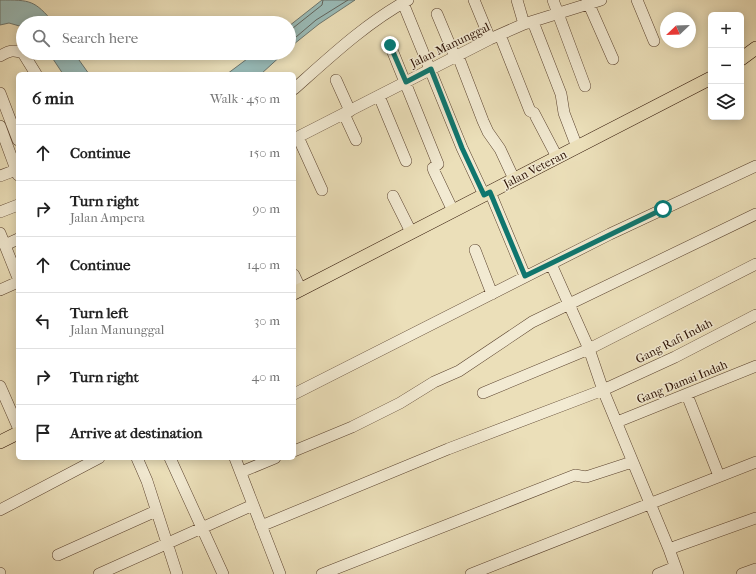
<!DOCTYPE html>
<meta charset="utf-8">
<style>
:root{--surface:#fff;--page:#f6f6f6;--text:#222;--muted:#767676;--line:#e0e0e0}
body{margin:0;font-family:"IM FELL French Canon",serif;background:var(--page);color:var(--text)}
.controls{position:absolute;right:12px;top:12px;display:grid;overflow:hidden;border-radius:6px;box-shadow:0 2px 10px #0003}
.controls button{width:36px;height:36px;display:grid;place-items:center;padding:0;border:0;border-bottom:1px solid var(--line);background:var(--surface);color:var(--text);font:20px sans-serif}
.compass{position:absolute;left:660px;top:12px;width:36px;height:36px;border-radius:50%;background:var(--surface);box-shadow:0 2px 10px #0003;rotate:247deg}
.stop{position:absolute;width:12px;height:12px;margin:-9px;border:3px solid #0f766e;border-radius:50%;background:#fff}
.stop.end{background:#0f766e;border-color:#fff;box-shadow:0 1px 4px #0008}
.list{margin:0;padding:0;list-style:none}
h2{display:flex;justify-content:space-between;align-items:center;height:52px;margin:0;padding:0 16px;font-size:17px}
h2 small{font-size:13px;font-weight:400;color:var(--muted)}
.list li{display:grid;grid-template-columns:26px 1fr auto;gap:12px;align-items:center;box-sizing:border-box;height:56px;padding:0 16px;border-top:1px solid var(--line)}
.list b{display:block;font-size:15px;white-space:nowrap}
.list p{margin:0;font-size:13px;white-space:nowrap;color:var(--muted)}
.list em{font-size:13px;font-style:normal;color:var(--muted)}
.icon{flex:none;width:22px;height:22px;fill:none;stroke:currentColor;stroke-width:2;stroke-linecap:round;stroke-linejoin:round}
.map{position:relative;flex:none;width:756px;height:574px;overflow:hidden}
.search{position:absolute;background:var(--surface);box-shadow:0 2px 10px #0003;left:16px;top:16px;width:280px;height:44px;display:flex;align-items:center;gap:10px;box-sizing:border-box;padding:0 14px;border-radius:22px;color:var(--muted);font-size:15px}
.panel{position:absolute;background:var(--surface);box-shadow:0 2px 10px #0003;left:16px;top:72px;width:280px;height:388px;border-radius:6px}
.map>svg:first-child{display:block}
.water{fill:#9abbb7;stroke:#6d766e}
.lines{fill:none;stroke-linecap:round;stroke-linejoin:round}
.shore{stroke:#62645c;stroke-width:1}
.minor-casing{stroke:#5a422e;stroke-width:12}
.major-casing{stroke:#290e00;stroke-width:14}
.minor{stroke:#f2ead2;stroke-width:11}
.major{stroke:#ebdfb9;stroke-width:13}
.route{stroke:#0f766e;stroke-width:5}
.labels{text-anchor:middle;stroke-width:3;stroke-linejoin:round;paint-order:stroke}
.street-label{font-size:12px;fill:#290e00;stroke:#f2ead2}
</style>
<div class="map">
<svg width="756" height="574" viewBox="0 0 756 574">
<rect width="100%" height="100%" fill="#ebdfb9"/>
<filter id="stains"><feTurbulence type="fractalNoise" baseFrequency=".005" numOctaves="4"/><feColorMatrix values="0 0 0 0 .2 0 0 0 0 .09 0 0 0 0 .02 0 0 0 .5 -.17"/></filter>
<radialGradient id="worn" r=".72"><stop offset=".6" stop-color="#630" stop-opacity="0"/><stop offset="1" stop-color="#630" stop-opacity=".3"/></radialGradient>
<!-- water -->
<path class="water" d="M0 0C31 0 34 0 54 23H23V27L9 23 0 25Z
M322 0H355L319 24 289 48V26Z
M49 53H74L89 74H63Z
M255 53H284L261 74H227Z"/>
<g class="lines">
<!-- shore -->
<path class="shore" d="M289 29 293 28 322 5 323 0
M289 43 316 20 348 0"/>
<defs>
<path id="minor" d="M474 0 490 39
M517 0 524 24
M553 0 585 86
M587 0 613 59
M637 0 654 41
M403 3 462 148 484 195
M437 14 455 57
M533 22 561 94 564 113 577 147
M500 35 530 111 534 113 557 157
M390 45 438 164 433 168 434 171 453 211
M23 53 36 74
M0 56C9 51 13 49 23 53
M458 56 483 121 488 132 500 149 514 179
M336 80 350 111
M294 89C330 57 366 23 408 0
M0 93 18 140
M379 96 406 161
M344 114 356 140
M0 126 18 175
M298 137 322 190
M294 139 490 39 524 24 601 0
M0 176 16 170
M490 192 525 276
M393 196 411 232
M0 212 18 205
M0 233 18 278
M5 245 18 239
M475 250 492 294
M551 264 589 349 603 390 669 549 678 574
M294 275 301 290
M0 290 18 282
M0 386 18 427
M483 393 589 349 756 264
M294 394 610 234 756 166
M687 395 719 476
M617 422 756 366
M294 451 352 427 400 403 434 382 459 371 532 322 756 214
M137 458 147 481 177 574
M170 458 223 574
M235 458 280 574
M241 472 275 458
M0 510 99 458
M261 526 448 449 603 390 675 357 756 315
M669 549 756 518
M58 555 156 511
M0 573V574
M99 574 253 505
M322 574 575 475 586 477 632 462
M471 574 756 462
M658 574 675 567
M742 574 756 569"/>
<path id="major" d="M741 59 756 48
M294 293 711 78
M0 442 18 433"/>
</defs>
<!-- minor casing -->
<use href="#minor" class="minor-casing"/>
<!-- major casing -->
<use href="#major" class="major-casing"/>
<!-- minor -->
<use href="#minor" class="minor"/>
<!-- major -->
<use href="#major" class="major"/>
</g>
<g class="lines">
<!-- route -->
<path class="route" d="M390 45 406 82 431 69 462 148 484 195 490 192 525 276 663 209"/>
</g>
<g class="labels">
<!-- street labels -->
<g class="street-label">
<text transform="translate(450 45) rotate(-26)" y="4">Jalan Manunggal</text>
<text transform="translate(535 169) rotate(-27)" y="4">Jalan Veteran</text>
<text transform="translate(674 341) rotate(-27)" y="4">Gang Rafi Indah</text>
<text transform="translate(682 382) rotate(-22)" y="4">Gang Damai Indah</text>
</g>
</g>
<rect width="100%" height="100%" filter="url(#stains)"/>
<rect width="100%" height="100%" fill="url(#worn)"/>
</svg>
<div class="controls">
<button>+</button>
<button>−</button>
<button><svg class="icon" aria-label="layers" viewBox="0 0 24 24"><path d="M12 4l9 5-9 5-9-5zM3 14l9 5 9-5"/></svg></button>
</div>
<svg class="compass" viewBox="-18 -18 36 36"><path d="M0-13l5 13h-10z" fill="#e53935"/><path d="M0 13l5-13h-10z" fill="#767676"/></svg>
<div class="stop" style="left:663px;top:209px"></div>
<div class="stop end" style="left:390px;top:45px"></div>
<div class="search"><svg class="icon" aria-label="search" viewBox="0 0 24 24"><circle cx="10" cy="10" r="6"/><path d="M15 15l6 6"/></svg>Search here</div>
<section class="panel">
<h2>6 min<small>Walk · 450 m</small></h2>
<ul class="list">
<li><svg class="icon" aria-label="ahead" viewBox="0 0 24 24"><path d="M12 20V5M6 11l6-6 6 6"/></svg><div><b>Continue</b></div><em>150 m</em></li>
<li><svg class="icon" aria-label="right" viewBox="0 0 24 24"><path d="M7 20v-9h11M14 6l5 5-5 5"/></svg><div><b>Turn right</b><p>Jalan Ampera</p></div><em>90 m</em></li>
<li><svg class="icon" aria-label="ahead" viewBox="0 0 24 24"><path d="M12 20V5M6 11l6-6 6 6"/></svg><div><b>Continue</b></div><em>140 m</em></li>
<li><svg class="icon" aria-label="left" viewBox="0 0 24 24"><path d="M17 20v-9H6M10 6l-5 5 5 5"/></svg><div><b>Turn left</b><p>Jalan Manunggal</p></div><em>30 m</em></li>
<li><svg class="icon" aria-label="right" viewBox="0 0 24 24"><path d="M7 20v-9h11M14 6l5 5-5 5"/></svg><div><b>Turn right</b></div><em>40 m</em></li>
<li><svg class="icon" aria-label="arrive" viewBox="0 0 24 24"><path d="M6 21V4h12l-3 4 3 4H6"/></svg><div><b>Arrive at destination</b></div></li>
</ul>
</section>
</div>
